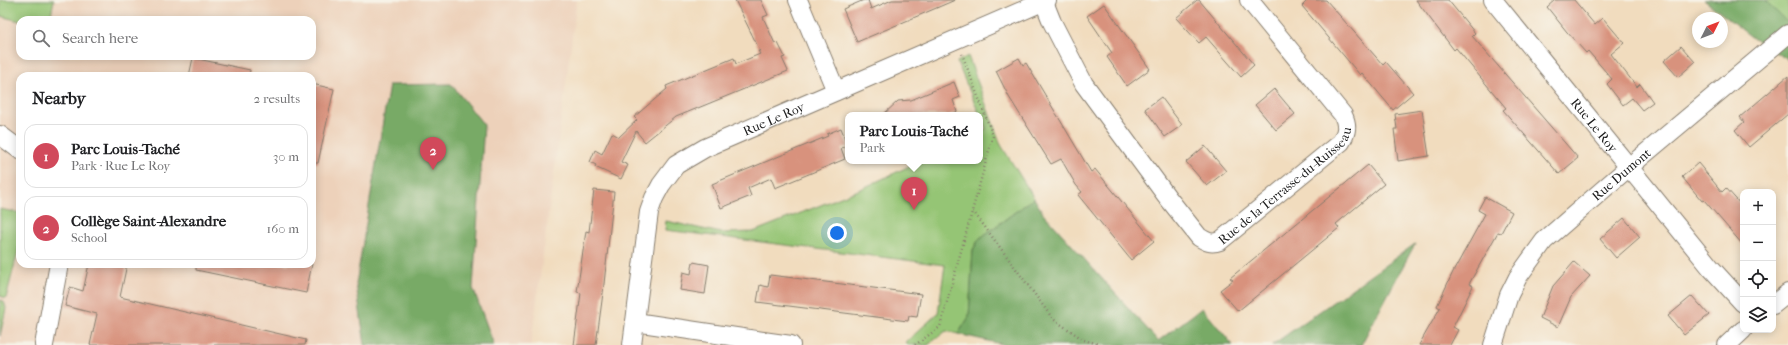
<!DOCTYPE html>
<meta charset="utf-8">
<style>
:root{--surface:#fff;--page:#f6f6f6;--text:#202124;--muted:#757577;--line:#e0e0e0;--accent:#d1495b}
body{margin:0;font-family:"IM FELL French Canon",serif;background:var(--page);color:var(--text)}
.controls{position:absolute;right:12px;bottom:12px;display:grid;overflow:hidden;border-radius:8px;box-shadow:0 2px 10px #0003}
.controls button{width:36px;height:36px;display:grid;place-items:center;padding:0;border:0;border-bottom:1px solid var(--line);background:var(--surface);color:var(--text);font:20px sans-serif}
.compass{position:absolute;left:1692px;top:12px;width:36px;height:36px;border-radius:50%;background:var(--surface);box-shadow:0 2px 10px #0003;rotate:48deg}
.you{position:absolute;left:837px;top:233px;width:14px;height:14px;margin:-10px;border:3px solid #fff;border-radius:50%;background:#1a73e8;box-shadow:0 0 0 6px #1a73e833}
.badge{display:grid;place-items:center;width:26px;height:26px;border-radius:50%;background:var(--accent);color:#fff;font-size:13px;font-weight:700}
.pin{position:absolute;translate:-50% -33px;filter:drop-shadow(0 1px 2px #0008)}
.pin::after{content:'';position:absolute;top:21px;width:14px;height:12px;background:inherit;clip-path:polygon(0 0,100% 0,50% 100%)}
.popup{position:absolute;left:845px;top:112px;width:138px;height:52px;box-sizing:border-box;display:grid;place-content:center;border-radius:8px;background:var(--surface);filter:drop-shadow(0 1px 3px #0005);font-size:13px;white-space:nowrap;color:var(--muted)}
.popup b{font-size:15px;color:var(--text)}
.popup::after{content:'';position:absolute;left:50%;top:100%;margin-left:-8px;border:8px solid transparent;border-top-color:var(--surface)}
.list{margin:0;padding:0;list-style:none}
h2{display:flex;justify-content:space-between;align-items:center;height:52px;margin:0;padding:0 16px;font-size:17px}
h2 small{font-size:13px;font-weight:400;color:var(--muted)}
.list li{display:grid;grid-template-columns:26px 1fr auto;gap:12px;align-items:center;box-sizing:border-box;height:64px;margin:0 8px 8px;padding:0 8px;border:1px solid var(--line);border-radius:12px}
.list b{display:block;font-size:15px;white-space:nowrap}
.list p{margin:0;font-size:13px;white-space:nowrap;color:var(--muted)}
.list em{font-size:13px;font-style:normal;color:var(--muted)}
.icon{flex:none;width:22px;height:22px;fill:none;stroke:currentColor;stroke-width:2;stroke-linecap:round;stroke-linejoin:round}
.map{position:relative;flex:none;width:1788px;height:345px;overflow:hidden}
.search{position:absolute;background:var(--surface);box-shadow:0 2px 10px #0003;left:16px;top:16px;width:300px;height:44px;display:flex;align-items:center;gap:10px;box-sizing:border-box;padding:0 14px;border-radius:12px;color:var(--muted);font-size:15px}
.panel{position:absolute;background:var(--surface);box-shadow:0 2px 10px #0003;left:16px;top:72px;width:300px;height:196px;border-radius:12px}
.map>svg:first-child{display:block}
.built{fill:#edd1ba;fill-rule:evenodd}
.green{fill:#95c575;stroke:#587048}
.forest{fill:#78aa66;stroke:#4a6341}
.building{fill:#d8927d}
.lines{fill:none;stroke-linecap:round;stroke-linejoin:round}
.minor-casing{stroke:#867c6d;stroke-width:20}
.path{stroke:#867c6d;stroke-width:2.5;stroke-dasharray:1 3;stroke-linecap:butt}
.minor{stroke:#fff;stroke-width:18}
.labels{text-anchor:middle;stroke-width:3.5;stroke-linejoin:round;paint-order:stroke}
.street-label{font-size:13px;fill:#1c1c1c;stroke:#f7f3e8}
</style>
<div class="map">
<svg width="1788" height="345" viewBox="0 0 1788 345">
<rect width="100%" height="100%" fill="#f7f3e8"/>
<filter id="ink" filterUnits="userSpaceOnUse"><feTurbulence type="fractalNoise" baseFrequency=".025" numOctaves="2"/><feDisplacementMap in="SourceGraphic" scale="8" xChannelSelector="R" yChannelSelector="G"/><feConvolveMatrix kernelMatrix="1 2 1 2 8 2 1 2 1" color-interpolation-filters="sRGB"/></filter>
<filter id="wash" filterUnits="userSpaceOnUse"><feTurbulence type="fractalNoise" baseFrequency=".012" numOctaves="4" result="noise"/><feDisplacementMap in="SourceGraphic" scale="16" xChannelSelector="R" yChannelSelector="G"/><feGaussianBlur stdDeviation="0.9" result="paint"/><feColorMatrix in="noise" values="0 0 0 0 0 0 0 0 0 0 0 0 0 0 0 0 0 1.4 0 .05"/><feComposite in="paint" operator="in"/></filter>
<g filter="url(#wash)">
<rect width="100%" height="100%" fill="#f1dcbe"/>
<!-- built -->
<path class="built" d="M0 0H577L531 345H0ZM20 20H312V56H20ZM20 76H312V264H20Z"/>
<!-- green -->
<path class="green" d="M0 0H54L50 20 20 21 0 16Z
M1765 0H1788V23Z
M968 56 1001 145 1034 198 979 239 973 250 969 317 958 334 946 331 928 345H908L906 342 938 313 945 265 665 230 666 221 721 233 753 232 861 189 920 161H980V132L986 129 957 62Z
M0 209 20 213V243L6 298 0 296Z
M0 300 4 301 6 308 0 336Z"/>
<!-- forest -->
<path class="forest" d="M1704 0H1765L1788 23V60L1754 39Z
M451 84 484 125 473 288 494 345H365L356 284 389 85Z
M1034 198 1043 213 1158 341 1202 308 1233 345H1005L958 334 969 317 973 250 979 239Z
M1415 244 1361 345H1272Z"/>
<g id="blocks">
<!-- building -->
<path class="building" d="M735 0H761L768 15 763 17 775 44 778 43 785 57 782 58 788 71 676 117 645 142 636 131 621 162 628 165 621 179 595 167 596 165 590 162 595 150 602 154 612 133 619 137 637 120 634 117 667 89 666 86 734 58 736 64 760 54 758 51H760Z
M864 0H868L871 9 892 0H955L857 42 843 9Z
M1197 0H1199L1254 65 1241 77 1206 37 1199 43 1176 18Z
M1308 0H1326L1383 65 1386 62 1413 93 1393 110 1362 73 1360 75 1302 6Z
M1416 0H1448L1475 33 1472 36 1578 158 1559 174 1503 110 1506 108 1456 48 1454 50Z
M1555 0H1574L1595 25 1603 18 1624 43 1611 54 1637 87 1640 84 1653 102 1642 110 1632 98 1623 105 1607 84 1612 79 1588 51 1586 53 1567 32 1547 7Z
M1104 4 1150 69 1127 86 1107 57 1112 53 1087 16Z
M1681 46 1695 62 1678 77 1664 61Z
M193 58 250 70 249 76H189Z
M1019 58 1023 65 1026 63 1091 172 1095 169 1154 241 1131 260 1078 195 1082 192 1076 185 1061 159 1051 164 1009 97 996 71Z
M1788 76V114L1749 147 1735 130 1744 122 1740 117Z
M954 82 960 97 953 100 957 112 949 115H883L898 101 911 100Z
M312 84 334 89 318 163H312Z
M1274 89 1295 114 1276 130 1255 105Z
M1161 97 1182 125 1165 137 1145 109Z
M1422 110 1429 156 1398 161 1394 129H1397L1395 114Z
M841 128 848 146 841 148 845 159 775 188 771 178 748 188 751 196 721 208 712 184 828 136 827 134Z
M1205 146 1226 171 1207 186 1186 162Z
M1698 163 1722 192 1726 188 1743 207V245L1704 200 1702 201 1682 177Z
M1368 165 1384 184 1336 224 1339 228 1238 311 1220 290 1233 280 1230 278Z
M594 190 614 192 603 293 596 345H574L581 293 577 292 579 278 586 231 589 232Z
M1485 197 1512 212 1501 233 1498 232 1469 284 1473 286 1453 327 1458 330 1450 345H1419L1440 308 1437 306 1453 272 1485 214 1478 210Z
M1624 218 1640 237 1616 258 1600 239Z
M693 262 709 265 705 294 680 290 683 272 691 274Z
M1574 262 1590 276 1571 297 1558 327 1540 318 1553 286Z
M89 264H127L120 297 306 340 305 345H90L97 314 65 306 70 287 83 291Z
M196 264H312L306 293 196 270Z
M770 275 921 294 917 317 909 316 908 321 757 302 760 285 768 287Z
M1692 296 1709 315 1684 335 1668 316Z"/>
</g>
</g>
<g filter="url(#ink)">
<use href="#blocks" fill-opacity="0" stroke="#867c6d" stroke-width="1"/>
<g class="lines">
<defs>
<g id="minor">
<path d="M798 0 836 91"/>
<path id="s1" d="M1493 0 1711 268 1743 303"/>
<path id="s2" d="M1044 2 1052 22 1084 84 1168 198 1199 237C1207 242 1211 244 1220 241L1341 142C1347 132 1348 125 1343 115L1249 0"/>
<path d="M0 135 20 150"/>
<path d="M1773 305 1788 293"/>
<path d="M635 322 791 345"/>
<path d="M44 345 59 264"/>
<path id="s3" d="M632 345 649 212 654 198 661 185 676 165 705 148 1047 0"/>
<path id="s4" d="M1493 345 1509 295 1518 277 1544 241 1629 167 1788 34"/>
<path d="M1727 345 1743 330"/>
</g>
</defs>
<!-- minor casing -->
<use href="#minor" class="minor-casing"/>
<!-- path -->
<path class="path" d="M973 211 1053 319 1084 340 1102 345
M915 345 940 327 993 136 962 54"/>
<!-- minor -->
<use href="#minor" class="minor"/>
</g>
</g>
<g class="labels">
<!-- street labels -->
<g class="street-label">
<text dy="5" stroke="none"><textPath href="#s3" startOffset="297">Rue Le Roy</textPath></text>
<text dy="5" stroke="none"><textPath href="#s1" startOffset="161">Rue Le Roy</textPath></text>
<text dy="5" stroke="none"><textPath href="#s4" startOffset="219">Rue Dumont</textPath></text>
<text dy="5" stroke="none"><textPath href="#s2" startOffset="391">Rue de la Terrasse-du-Ruisseau</textPath></text>
</g>
</g>
</svg>
<div class="controls">
<button>+</button>
<button>−</button>
<button><svg class="icon" aria-label="locate" viewBox="0 0 24 24"><circle cx="12" cy="12" r="6"/><path d="M12 2v4M12 18v4M2 12h4M18 12h4"/></svg></button>
<button><svg class="icon" aria-label="layers" viewBox="0 0 24 24"><path d="M12 4l9 5-9 5-9-5zM3 14l9 5 9-5"/></svg></button>
</div>
<svg class="compass" viewBox="-18 -18 36 36"><path d="M0-13l5 13h-10z" fill="#e53935"/><path d="M0 13l5-13h-10z" fill="#757577"/></svg>
<div class="you"></div>
<div class="pin badge" style="left:914px;top:210px">1</div>
<div class="popup"><b>Parc Louis-Taché</b>Park</div>
<div class="pin badge" style="left:433px;top:170px">2</div>
<div class="search"><svg class="icon" aria-label="search" viewBox="0 0 24 24"><circle cx="10" cy="10" r="6"/><path d="M15 15l6 6"/></svg>Search here</div>
<section class="panel">
<h2>Nearby<small>2 results</small></h2>
<ul class="list">
<li><span class="badge">1</span><div><b>Parc Louis-Taché</b><p>Park · Rue Le Roy</p></div><em>30 m</em></li>
<li><span class="badge">2</span><div><b>Collège Saint-Alexandre</b><p>School</p></div><em>160 m</em></li>
</ul>
</section>
</div>
